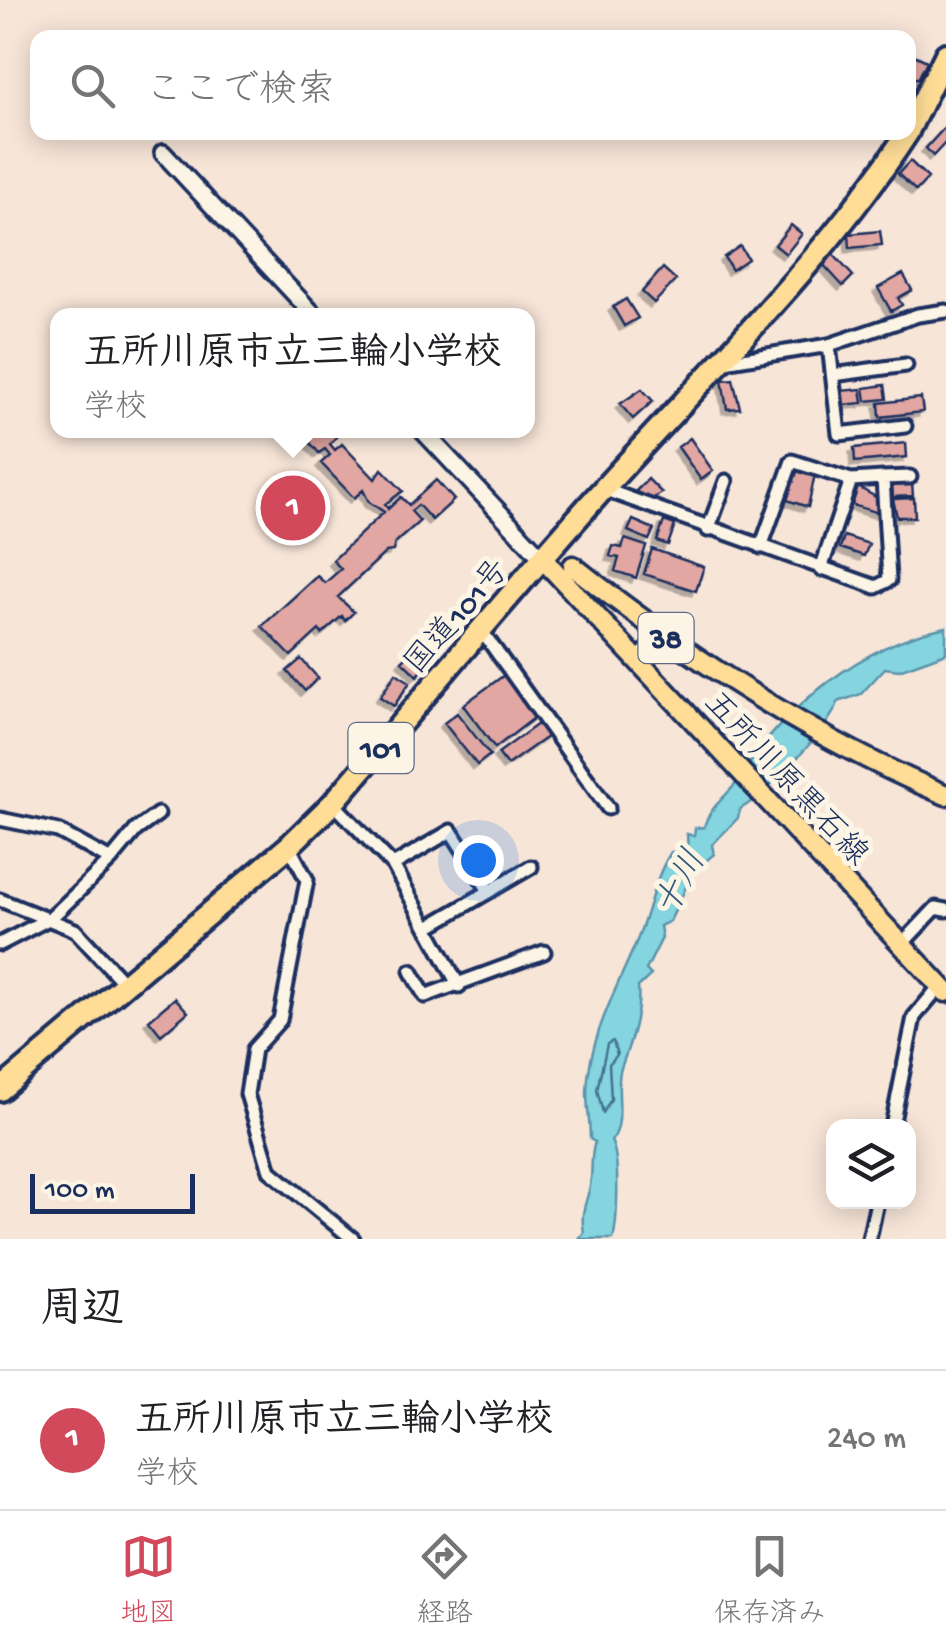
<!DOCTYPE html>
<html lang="ja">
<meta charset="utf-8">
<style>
:root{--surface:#fff;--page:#f6f6f6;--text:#202124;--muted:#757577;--line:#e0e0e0;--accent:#d1495b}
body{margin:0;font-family:"Gochi Hand","Klee One",sans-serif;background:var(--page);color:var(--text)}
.controls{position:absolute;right:30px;bottom:30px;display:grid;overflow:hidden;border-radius:20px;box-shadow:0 5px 25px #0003}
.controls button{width:90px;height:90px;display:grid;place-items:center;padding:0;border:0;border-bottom:2px solid var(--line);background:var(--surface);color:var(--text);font:50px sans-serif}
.scale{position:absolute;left:30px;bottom:25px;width:165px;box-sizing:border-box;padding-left:10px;border:5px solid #1b2f5e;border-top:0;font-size:28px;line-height:35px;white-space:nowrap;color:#1b2f5e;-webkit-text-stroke:8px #fcf5e5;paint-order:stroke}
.you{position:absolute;left:478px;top:860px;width:35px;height:35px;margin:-25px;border:8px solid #fff;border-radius:50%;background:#1a73e8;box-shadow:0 0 0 15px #1a73e833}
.badge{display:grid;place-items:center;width:65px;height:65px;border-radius:50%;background:var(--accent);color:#fff;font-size:32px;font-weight:700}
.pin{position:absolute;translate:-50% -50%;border:5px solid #fff;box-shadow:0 2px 10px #0006}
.popup{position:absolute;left:50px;top:308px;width:485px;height:130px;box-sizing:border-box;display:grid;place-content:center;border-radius:20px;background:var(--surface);filter:drop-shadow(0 2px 8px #0005);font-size:32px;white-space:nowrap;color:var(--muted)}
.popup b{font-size:38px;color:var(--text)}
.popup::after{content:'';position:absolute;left:50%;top:100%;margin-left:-20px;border:20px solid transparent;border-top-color:var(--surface)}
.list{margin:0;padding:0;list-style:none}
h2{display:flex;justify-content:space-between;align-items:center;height:130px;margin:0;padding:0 40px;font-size:42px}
h2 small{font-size:32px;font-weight:400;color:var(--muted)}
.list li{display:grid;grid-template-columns:65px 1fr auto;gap:30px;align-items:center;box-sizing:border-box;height:140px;padding:0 40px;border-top:2px solid var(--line)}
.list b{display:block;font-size:38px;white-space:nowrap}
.list p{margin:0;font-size:32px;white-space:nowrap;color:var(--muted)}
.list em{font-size:32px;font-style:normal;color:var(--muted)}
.icon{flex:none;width:55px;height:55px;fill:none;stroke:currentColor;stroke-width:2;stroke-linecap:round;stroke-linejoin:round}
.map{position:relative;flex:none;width:946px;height:1239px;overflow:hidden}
.search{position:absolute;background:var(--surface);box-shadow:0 5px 25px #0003;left:30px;right:30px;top:30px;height:110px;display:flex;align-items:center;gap:25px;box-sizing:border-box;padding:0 35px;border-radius:20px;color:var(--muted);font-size:38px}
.sheet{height:270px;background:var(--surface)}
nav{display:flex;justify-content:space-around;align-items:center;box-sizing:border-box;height:140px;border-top:2px solid var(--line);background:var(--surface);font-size:28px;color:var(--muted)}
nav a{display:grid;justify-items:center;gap:5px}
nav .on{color:var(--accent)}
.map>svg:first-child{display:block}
.water{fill:#84d5df;stroke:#5a93ab;stroke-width:2.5}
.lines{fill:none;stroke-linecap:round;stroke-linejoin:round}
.shore{stroke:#457192;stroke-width:2.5}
.building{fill:#e2a7a2;stroke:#1b2f5e;stroke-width:2.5;filter:url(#shadow)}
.street-casing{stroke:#1b2f5e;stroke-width:19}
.secondary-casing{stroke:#1b2f5e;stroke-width:22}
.primary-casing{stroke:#1b2f5e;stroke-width:25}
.highway-casing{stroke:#1b2f5e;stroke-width:28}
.street{stroke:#fcf5e5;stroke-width:11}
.secondary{stroke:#fcf5e5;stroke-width:15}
.primary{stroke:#ffdd96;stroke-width:18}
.highway{stroke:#ffdd96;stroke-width:20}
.labels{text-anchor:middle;stroke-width:10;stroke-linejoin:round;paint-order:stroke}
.shield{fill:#fcf5e5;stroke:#5e6a86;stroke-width:2.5}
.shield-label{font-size:30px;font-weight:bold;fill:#1b2f5e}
.street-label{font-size:32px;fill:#1b2f5e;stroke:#fcf5e5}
.water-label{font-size:35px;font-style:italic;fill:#35587e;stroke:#fcf5e5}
</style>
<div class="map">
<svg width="946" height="1239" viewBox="0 0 946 1239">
<defs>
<filter id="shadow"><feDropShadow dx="-4.5" dy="4.5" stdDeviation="0" flood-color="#0004"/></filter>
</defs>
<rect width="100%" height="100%" fill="#f7e5d8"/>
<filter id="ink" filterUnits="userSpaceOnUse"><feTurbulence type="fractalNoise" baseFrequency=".01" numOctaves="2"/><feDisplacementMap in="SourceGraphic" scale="20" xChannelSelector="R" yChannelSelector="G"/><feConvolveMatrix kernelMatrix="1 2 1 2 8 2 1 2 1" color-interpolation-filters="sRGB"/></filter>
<g filter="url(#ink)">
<!-- water -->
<path class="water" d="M946 627V653L899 670 885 668 861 694 838 702C831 726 764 797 740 809L738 818 712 845 714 854 693 872 670 921 660 926 662 938 646 970 651 975 638 987C641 1014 630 1043 621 1068 614 1086 627 1124 611 1141 621 1158 617 1224 613 1239H579L584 1232C580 1212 586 1205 590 1186 593 1169 590 1155 595 1142L590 1139C590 1123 587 1107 587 1092 588 1042 615 991 635 945 649 915 652 882 671 852H688L687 834 694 836 695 828 704 827C711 804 728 796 740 778 784 706 863 644 946 627Z"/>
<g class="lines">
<!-- shore -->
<path class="shore" d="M613 1041 617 1055 609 1064 611 1099 603 1113 597 1090 607 1044Z"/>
</g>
<!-- building -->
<path class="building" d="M908 52 927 61 918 79 908 75Z
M946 126V142L933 156 926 148Z
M910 161 928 178 916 191 898 174Z
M791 225 802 234 786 254 775 245Z
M880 231 882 245 850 248 849 234Z
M740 246 748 259 732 270 724 257Z
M832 253 853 276 843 286 822 263Z
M663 268 676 280 654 303 642 292Z
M903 274 912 290 898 298 902 305 891 311 878 288Z
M626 299 638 318 624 326 613 307Z
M733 379 740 408 727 409 722 380Z
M885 385 887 399 866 401 864 388Z
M642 389 653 401 633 419 620 404Z
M861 389 863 403 842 405 840 391Z
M921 398 923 412 880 417 879 403Z
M299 430H342L330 444 335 450 342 444 375 479 382 469 403 491 385 504 388 509 401 497 409 505 436 480 454 500 432 520 418 505 411 511 420 521 395 543 393 551 386 552 338 597 354 612 345 621 342 616 322 634 319 630 291 656 262 626 317 576 325 583 341 569 333 560 384 512 369 502 363 490 354 498 321 463 330 455 325 449 319 453Z
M690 438 713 471 701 480 678 447Z
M906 443 907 457 855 462 854 448Z
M798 468 815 474 808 507 787 500Z
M648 479 662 493 645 503 634 493Z
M912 483 913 496 893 497 892 484Z
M858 487 881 500 882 514 852 505Z
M914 498 915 517H897L893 499Z
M633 520 654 529 649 540 628 531Z
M664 521 675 525 668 545 657 541Z
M844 536 869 544 864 556 840 548Z
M625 539 646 546 636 578 615 571 619 558 610 556 613 546 622 548Z
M652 549 704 567 696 591 644 574Z
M418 645 433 660 417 676 402 661Z
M301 659 318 678 305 691 287 671Z
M396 673 410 682 394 706 380 697Z
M507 673 538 715 495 748 463 705Z
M457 713 490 755 477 765 444 723Z
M542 721 551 734 507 765 498 753Z
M175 998 188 1012 161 1035 149 1020Z"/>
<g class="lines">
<defs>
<path id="street" d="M829 345 839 434 905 426
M724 362 829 345 918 315 946 311
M833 375 906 365
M883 478 910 477
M603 489 876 587 889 580 883 478 851 480 792 461 761 547
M708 530 726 481
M821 569 851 480
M481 630 608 808
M636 659 663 635
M333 803 393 865 459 986
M0 819 58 831 111 860 52 917 0 944
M289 846 307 880 280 1020 254 1049 247 1094 270 1171 353 1239
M111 860 136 830 158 814
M393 865 451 831 489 891
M0 900 75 930 125 984
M428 927 531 867
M901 945 936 908 946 910
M411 971 425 996 544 952
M892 1126 914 1017 940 986
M869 1239 877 1202"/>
<path id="secondary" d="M163 153 315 316
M422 430 544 560"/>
<path id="primary" d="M544 560 946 992
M573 566C686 656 813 739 946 795"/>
<path id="highway" d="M908 131 946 54
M0 1090 289 846 333 803C424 698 513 589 606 486 708 373 825 260 908 132"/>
</defs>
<!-- street casing -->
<use href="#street" class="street-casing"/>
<!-- secondary casing -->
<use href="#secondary" class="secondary-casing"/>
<!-- primary casing -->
<use href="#primary" class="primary-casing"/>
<!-- highway casing -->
<use href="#highway" class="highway-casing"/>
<!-- street -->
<use href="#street" class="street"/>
<!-- secondary -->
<use href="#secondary" class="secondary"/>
<!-- primary -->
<use href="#primary" class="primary"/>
<!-- highway -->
<use href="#highway" class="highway"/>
</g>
</g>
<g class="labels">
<!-- shield labels -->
<g class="shield">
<rect x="638.5" y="613" width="55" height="50" rx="8"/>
<rect x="348.5" y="723" width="65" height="50" rx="8"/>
</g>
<g class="shield-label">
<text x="666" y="648">38</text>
<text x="381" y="758">101</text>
</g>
<!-- street labels -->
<g class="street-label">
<text transform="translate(455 615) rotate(-49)" y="11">国道101号</text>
<text transform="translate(788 777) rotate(47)" y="11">五所川原黒石線</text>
</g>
<!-- water labels -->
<g class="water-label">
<text transform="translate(678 882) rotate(-62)" y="12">十川</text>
</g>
</g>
</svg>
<div class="controls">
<button><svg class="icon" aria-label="layers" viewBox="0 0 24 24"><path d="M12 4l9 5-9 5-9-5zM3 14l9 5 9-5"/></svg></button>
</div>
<div class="scale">100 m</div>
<div class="you"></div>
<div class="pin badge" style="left:293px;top:508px">1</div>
<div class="popup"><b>五所川原市立三輪小学校</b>学校</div>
<div class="search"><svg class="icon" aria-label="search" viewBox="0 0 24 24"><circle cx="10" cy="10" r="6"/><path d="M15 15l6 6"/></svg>ここで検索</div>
</div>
<section class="sheet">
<h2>周辺<small></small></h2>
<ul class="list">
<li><span class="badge">1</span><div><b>五所川原市立三輪小学校</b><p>学校</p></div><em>240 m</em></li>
</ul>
</section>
<nav>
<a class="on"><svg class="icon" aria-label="map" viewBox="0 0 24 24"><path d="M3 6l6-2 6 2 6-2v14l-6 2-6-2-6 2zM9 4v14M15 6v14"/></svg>地図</a>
<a><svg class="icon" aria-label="directions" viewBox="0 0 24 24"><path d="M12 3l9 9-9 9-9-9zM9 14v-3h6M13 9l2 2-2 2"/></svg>経路</a>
<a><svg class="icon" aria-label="saved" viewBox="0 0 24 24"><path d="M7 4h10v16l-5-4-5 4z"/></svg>保存済み</a>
</nav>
